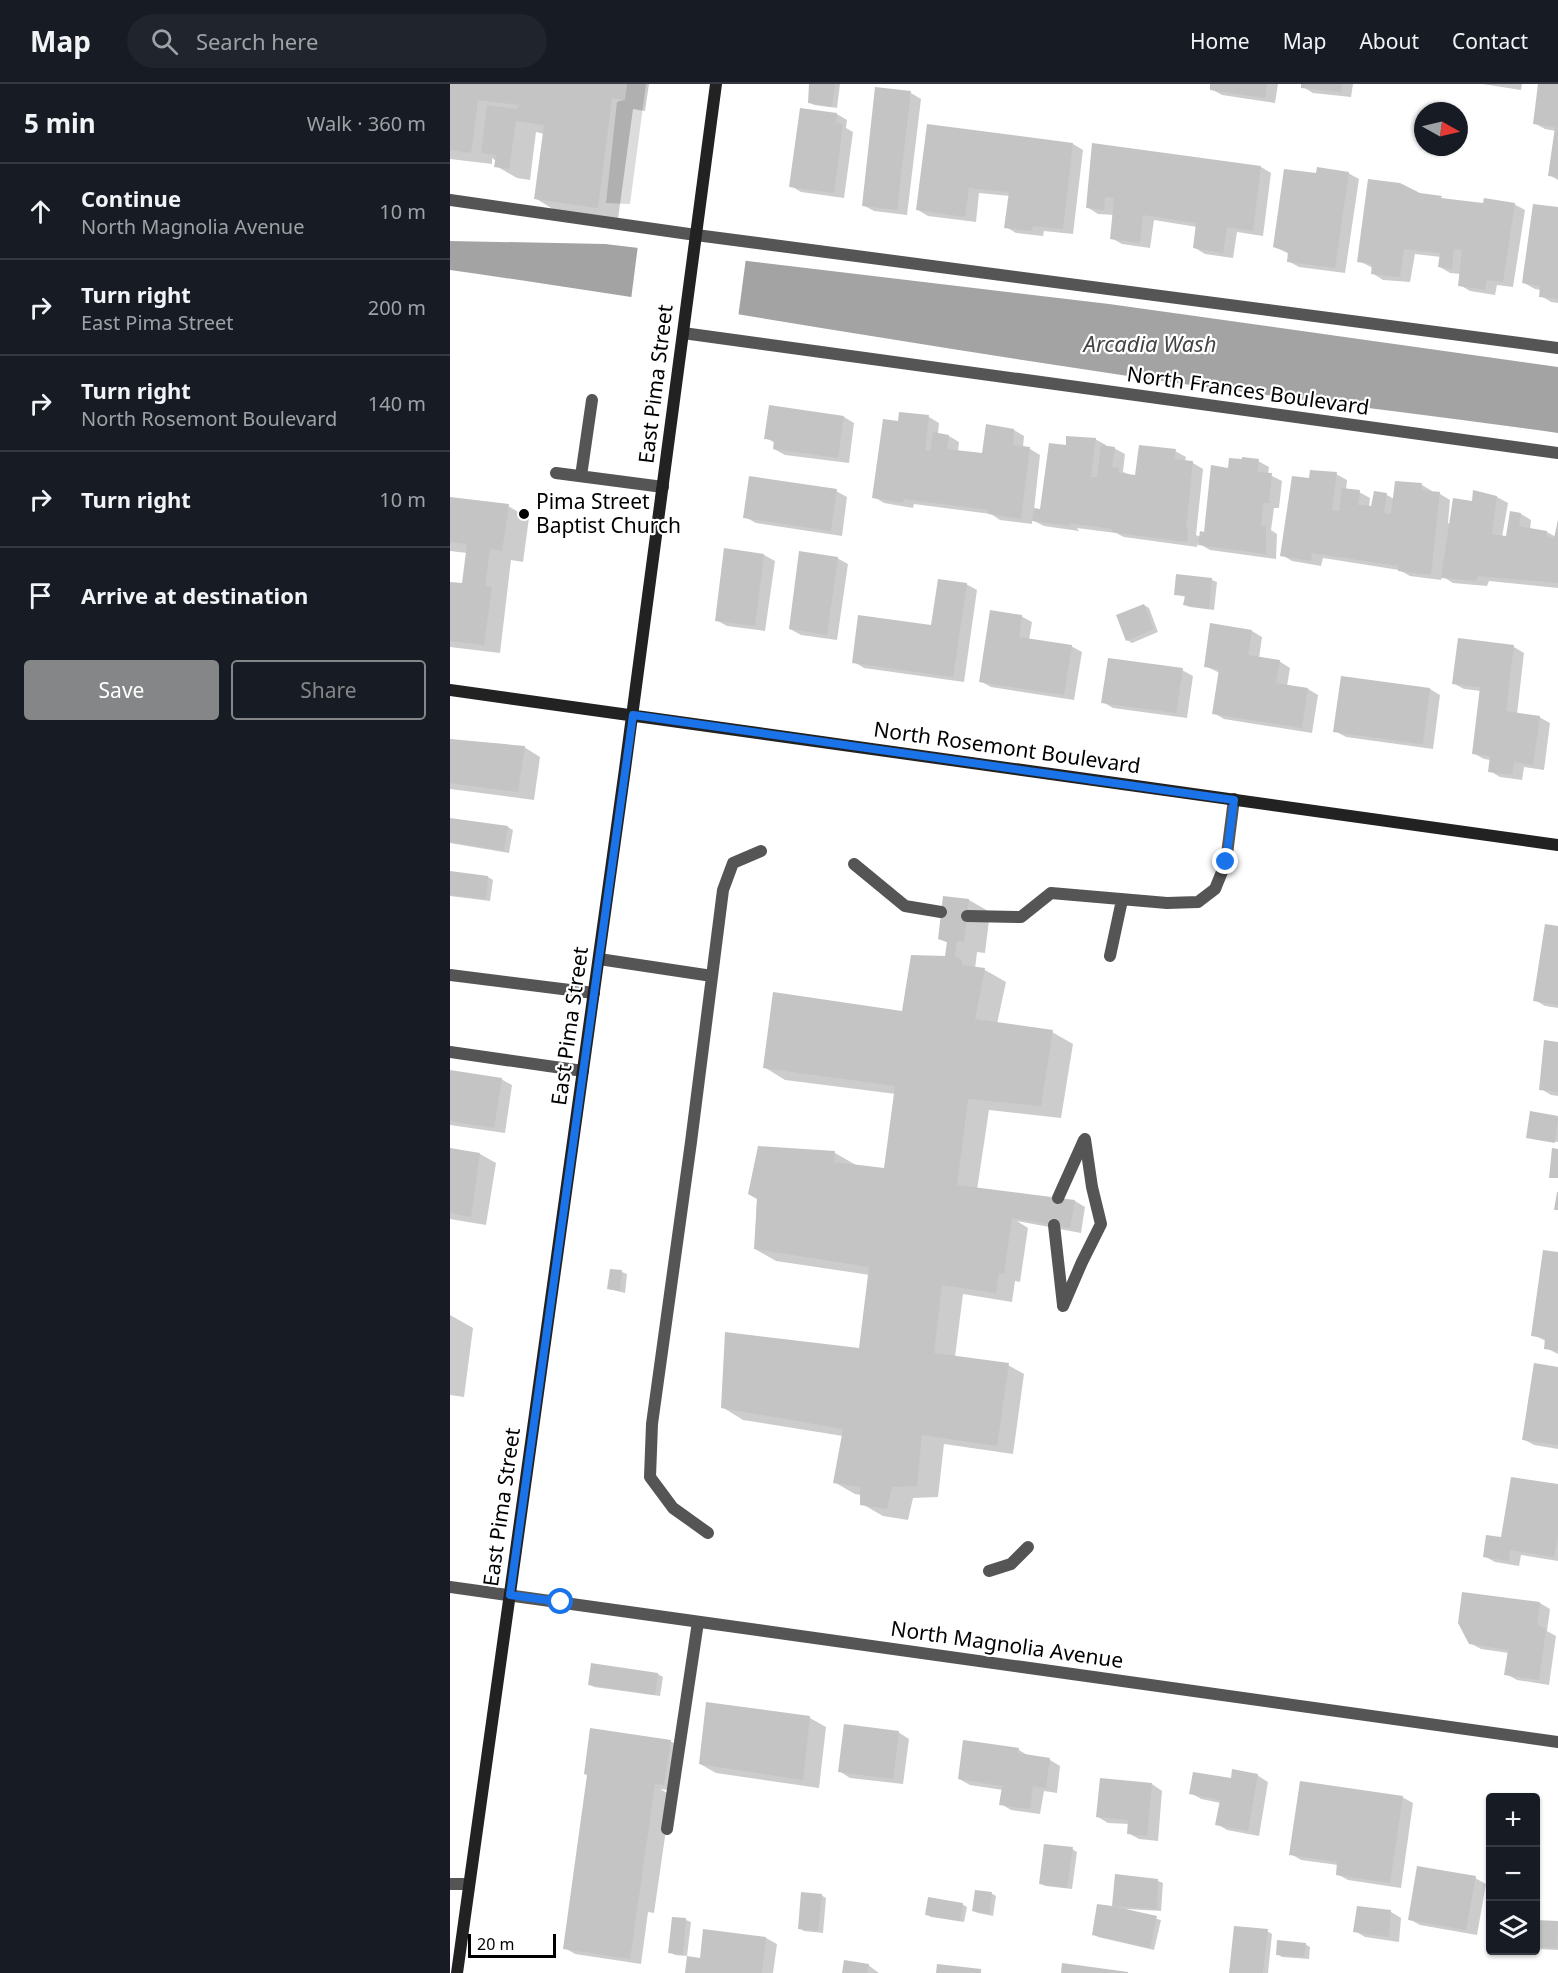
<!DOCTYPE html>
<meta charset="utf-8">
<style>
:root{--surface:#171b24;--page:#20242c;--text:#f1f3f6;--muted:#9ea1a6;--line:#363941;--accent:#858687}
body{margin:0;font-family:"Noto Sans",sans-serif;background:var(--page);color:var(--text)}
.controls{position:absolute;right:18px;bottom:18px;display:grid;overflow:hidden;border-radius:6px;box-shadow:0 2px 4px #0004}
.controls button{width:54px;height:54px;display:grid;place-items:center;padding:0;border:0;border-bottom:2px solid var(--line);background:var(--surface);color:var(--text);font:30px sans-serif}
.compass{position:absolute;left:964px;top:18px;width:54px;height:54px;border-radius:50%;background:var(--surface);box-shadow:0 2px 4px #0004;rotate:98deg}
.scale{position:absolute;left:18px;bottom:15px;width:88px;box-sizing:border-box;padding-left:6px;border:3px solid #000;border-top:0;font-size:16px;line-height:21px;white-space:nowrap;color:#000;-webkit-text-stroke:4px #fff;paint-order:stroke}
.stop{position:absolute;width:18px;height:18px;margin:-14px;border:4px solid #1a73e8;border-radius:50%;background:#fff}
.stop.end{background:#1a73e8;border-color:#fff;box-shadow:0 2px 6px #0008}
.list{margin:0;padding:0;list-style:none}
h2{display:flex;justify-content:space-between;align-items:center;height:78px;margin:0;padding:0 24px;font-size:26px}
h2 small{font-size:20px;font-weight:400;color:var(--muted)}
.list li{display:grid;grid-template-columns:39px 1fr auto;gap:18px;align-items:center;box-sizing:border-box;height:96px;padding:0 24px;border-top:2px solid var(--line)}
.list b{display:block;font-size:22px;white-space:nowrap}
.list p{margin:0;font-size:20px;white-space:nowrap;color:var(--muted)}
.list em{font-size:20px;font-style:normal;color:var(--muted)}
.actions{display:flex;gap:12px;padding:18px 24px}
.actions a{flex:1;padding:14px 0;border:2px solid var(--accent);border-radius:6px;text-align:center;font-size:21px;color:var(--accent)}
.actions .main{background:var(--accent);color:#fff}
.icon{flex:none;width:33px;height:33px;fill:none;stroke:currentColor;stroke-width:2;stroke-linecap:round;stroke-linejoin:round}
.map{position:relative;flex:none;width:1108px;height:1889px;overflow:hidden}
header{display:flex;align-items:center;gap:36px;box-sizing:border-box;height:84px;padding:0 30px;background:var(--surface);border-bottom:2px solid var(--line)}
header strong{font-size:28px}
nav{display:flex;gap:33px;margin-inline-start:auto;font-size:21px}
.search{width:420px;height:54px;background:var(--page);display:flex;align-items:center;gap:15px;box-sizing:border-box;padding:0 21px;border-radius:33px;color:var(--muted);font-size:22px}
main{display:flex}
aside{flex:1;background:var(--surface)}
.map>svg:first-child{display:block}
.green{fill:#dcdcdc}
.water{fill:#a3a3a3}
.pier{fill:#fff}
.shadow{fill:#0003}
.building{fill:#c4c4c4}
.lines{fill:none;stroke-linecap:round;stroke-linejoin:round}
.lane{stroke:#555;stroke-width:12}
.street{stroke:#555;stroke-width:12}
.secondary{stroke:#222;stroke-width:12}
.route{stroke:#1a73e8;stroke-width:8}
.poi-dot{fill:#000;stroke:#fff;stroke-width:2}
.labels{text-anchor:middle;stroke-width:4.5;stroke-linejoin:round;paint-order:stroke}
.street-label{font-size:21px;fill:#000;stroke:#fff}
.poi-label{font-size:21px;fill:#000;stroke:#fff;text-anchor:start}
.water-label{font-size:22px;font-style:italic;fill:#444;stroke:#fff}
</style>
<header>
<strong>Map</strong>
<div class="search"><svg class="icon" aria-label="search" viewBox="0 0 24 24"><circle cx="10" cy="10" r="6"/><path d="M15 15l6 6"/></svg>Search here</div>
<nav><a>Home</a><a>Map</a><a>About</a><a>Contact</a></nav>
</header>
<main>
<aside>
<h2>5 min<small>Walk · 360 m</small></h2>
<ul class="list">
<li><svg class="icon" aria-label="ahead" viewBox="0 0 24 24"><path d="M12 20V5M6 11l6-6 6 6"/></svg><div><b>Continue</b><p>North Magnolia Avenue</p></div><em>10 m</em></li>
<li><svg class="icon" aria-label="right" viewBox="0 0 24 24"><path d="M7 20v-9h11M14 6l5 5-5 5"/></svg><div><b>Turn right</b><p>East Pima Street</p></div><em>200 m</em></li>
<li><svg class="icon" aria-label="right" viewBox="0 0 24 24"><path d="M7 20v-9h11M14 6l5 5-5 5"/></svg><div><b>Turn right</b><p>North Rosemont Boulevard</p></div><em>140 m</em></li>
<li><svg class="icon" aria-label="right" viewBox="0 0 24 24"><path d="M7 20v-9h11M14 6l5 5-5 5"/></svg><div><b>Turn right</b></div><em>10 m</em></li>
<li><svg class="icon" aria-label="arrive" viewBox="0 0 24 24"><path d="M6 21V4h12l-3 4 3 4H6"/></svg><div><b>Arrive at destination</b></div></li>
</ul>
<div class="actions"><a class="main">Save</a><a>Share</a></div>
</aside>
<div class="map">
<svg width="1108" height="1889" viewBox="0 0 1108 1889">
<rect width="100%" height="100%" fill="#fff"/>
<!-- green -->
<path class="green" d="M177 0H196L180 120 156 119 167 18 174 16Z"/>
<!-- water -->
<path class="water" d="M0 157 155 160 659 220 1108 283V349C965 329 821 313 678 292 452 259 227 218 0 186Z"/>
<!-- pier -->
<path class="pier" d="M188 161 296 174 288 234 181 216Z"/>
<!-- shadow -->
<path class="shadow" d="M0 0H199L195 27 183 25 168 135 106 127 85 114 94 50 86 48 80 96 67 94 46 82V77L42 74V80L0 75Z
M361 0H390L387 24 364 21 359 18Z
M762 0H828L825 19 772 11 761 5Z
M853 0H903L901 13 863 9 853 3Z
M1032 0H1072L1071 6Z
M1089 0H1108V96L1099 91 1106 47 1095 45 1084 39Z
M461 9 471 15 457 131 424 127 413 121Z
M387 30 397 36 396 44 403 48 394 114 351 108 341 102Z
M623 60 633 66 623 150 594 147 593 152 566 149 556 143 560 112 529 109 526 138 478 132 468 126Z
M643 61 811 83 821 89 813 152 787 148 783 174 755 170 745 164 747 143 704 136 700 164 672 160 661 154 664 131 648 130 637 123Z
M898 89 909 95 895 189 849 183 838 177 839 170 824 162 867 91Z
M970 110 991 114 996 116 1034 121 1064 120 1075 126 1063 203 1047 201 1045 211 1020 207 1010 201 1011 190 1000 189 990 183 991 173 965 170 960 198 933 196 922 189 923 184 909 177Z
M1084 122 1108 125V219L1101 218 1091 212V206L1085 205 1074 199Z
M320 323 394 333 404 339 399 379 335 371 324 365 325 359 316 354Z
M479 333 489 339 488 350 499 352 509 358 508 368 534 371 564 346 574 352 573 364 580 365 590 371 584 426 591 427 617 363 645 355 656 361V363L664 364 675 370 673 388 687 393 725 367 736 373 735 378 743 379 753 385 746 451 751 453 755 450 779 386 808 377 819 383 818 390 832 397 829 424H824L821 446 827 450 826 475 760 466 748 459 747 463 674 453 666 449 627 444 629 447 594 442 582 436V440L550 436 541 430 464 420 463 424 434 419 424 413 449 338Z
M886 390 897 396 896 406 909 408 920 414 919 424H923L937 411 944 415 947 398 972 401 982 407V409L990 410 1000 416 998 439 1000 440 1023 419 1025 408 1047 413 1058 419 1052 453H1057L1071 430 1081 436 1080 446 1097 448 1106 453 1108 436V504L1039 497 1037 502 1003 499 992 492 991 496 960 492 949 486 873 474 871 482 842 477 832 471 860 396Z
M386 407 397 413 392 452 306 439 295 433Z
M0 414 58 422 79 434 73 478 61 476 50 569 0 563V499L19 502 17 469 0 467Z
M275 466 314 471 325 477 315 547 277 542 266 536Z
M387 474 398 480 387 556 351 551 340 545Z
M762 496 767 498 764 526 740 523 735 521 736 513 726 510Z
M516 500 527 506 514 598 414 584 404 578 482 543Z
M694 521 699 524 708 548 682 559 677 556Z
M571 532 582 538 579 556 621 562 632 568 624 616 541 603 530 597Z
M802 547 812 553 809 574 829 577 840 584 837 602 858 605 868 611 862 649 774 635 764 629 770 589 755 582Z
M1009 556 1064 563 1074 569 1067 630 1089 633 1100 639 1094 686 1074 683 1072 696 1050 693 1040 687 1041 676 1034 675 1023 669 1031 607 1014 605 1003 599Z
M732 586 743 592 737 634 663 624 653 618Z
M980 605 990 611 983 665 896 653 885 647Z
M0 657 74 663 90 673 84 716 0 705Z
M0 735 58 743 63 746 59 769 0 759Z
M0 789 38 793 43 796 40 817 0 812Z
M494 813 519 816 540 828 535 869 527 868 525 885 535 886 556 898 547 940 602 948 623 960 611 1034 539 1026 527 1106 625 1117 635 1123 631 1149 567 1137 578 1144 570 1198 565 1197 562 1218 513 1210 505 1273 558 1281 574 1290 563 1370 494 1360 488 1413 463 1414 458 1436 433 1432 412 1420 411 1411 405 1410 384 1398 393 1352 293 1336 272 1323 410 1266 420 1191 326 1177 305 1165 309 1063 385 1069 406 1081 436 1085 446 1010 335 996 314 983 454 929 496 873 498 859 489 854Z
M1096 842 1108 844V924L1095 922 1085 916Z
M1096 958 1108 959V1012L1101 1011 1091 1005Z
M0 988 51 995 62 1001 55 1049 0 1041Z
M1081 1029 1108 1034V1058L1077 1053Z
M0 1065 30 1070 46 1079 36 1141 0 1135Z
M1094 1167 1108 1169V1270L1096 1264V1257L1083 1251Z
M162 1187 172 1188 177 1190 175 1209 159 1205Z
M0 1231 23 1244 14 1313 0 1311Z
M1085 1281 1108 1284V1365L1084 1361 1073 1355Z
M1062 1395 1108 1402V1477L1071 1471 1069 1482 1045 1478 1034 1472 1052 1455Z
M1013 1510 1090 1519 1100 1525 1097 1547 1106 1552 1099 1601 1067 1596 1056 1590 1059 1569 1031 1565 1020 1559Z
M142 1581 208 1590 213 1593 210 1612 144 1603 139 1600Z
M360 1634 376 1643 369 1704 266 1689 250 1680Z
M448 1648 459 1655 453 1700 400 1694 389 1687Z
M220 1657 231 1663 225 1707 210 1705 221 1711 204 1829 198 1828 191 1880 125 1870 115 1864Z
M515 1658 569 1666 579 1672 600 1676 610 1682 607 1709 594 1707 590 1730 561 1726 551 1720 553 1706 520 1701 509 1695Z
M807 1691 818 1698 809 1752 777 1746 767 1740 771 1719 751 1715 741 1709 782 1696Z
M702 1700 712 1707 708 1757 689 1755 678 1749 679 1740 658 1739 648 1733Z
M952 1713 963 1719 951 1804 898 1796 887 1790 888 1781 851 1776 841 1770Z
M622 1765 627 1768 622 1805 595 1802 590 1799Z
M667 1792 708 1797 713 1799 711 1827 677 1825V1827L711 1836 704 1866 648 1853 644 1850 664 1824Z
M1025 1794 1036 1800 1027 1851 970 1841 959 1835Z
M541 1809 546 1812 543 1832 528 1829 523 1827Z
M371 1811 376 1814 373 1849 354 1847 349 1844Z
M512 1820 517 1823 514 1838 481 1833 477 1830Z
M941 1828 951 1834 949 1858 915 1853 905 1847Z
M224 1834 236 1836 241 1838 237 1872 225 1871 220 1868Z
M1086 1837 1108 1838V1866L1086 1865Z
M254 1847 316 1854 327 1860 323 1889H236L251 1875Z
M817 1847 822 1850 818 1889H781Z
M855 1860 860 1863 859 1875 832 1873 827 1870Z
M418 1881 429 1889H394Z"/>
<!-- building -->
<path class="building" d="M0 0H177L175 16 162 14 148 124 84 115 94 41 66 37 59 85 44 83 46 71 31 69 37 21 67 25 68 21 28 16 21 69 0 66Z
M359 0H385L382 23 358 19Z
M760 0H817L815 14 760 6Z
M851 0H892L891 8 851 4Z
M1088 0H1108V93L1098 92 1105 43 1083 40Z
M425 3 461 7 447 126 412 122Z
M350 24 387 29 386 39 393 40 384 109 339 103Z
M477 40 623 59 613 145 583 142 582 147 554 144 559 108 519 104 515 133 466 126Z
M642 59 811 82 803 147 777 143 773 169 743 164 746 139 693 131 690 159 660 155 664 114 655 113 654 126 636 124Z
M867 83 899 88 885 184 837 178 838 168 823 163 834 85 866 89Z
M918 95 950 99 970 109 992 112 991 114 1033 119 1034 114 1065 119 1053 198 1037 196 1035 206 1008 202 1012 166 1004 165 1002 185 988 183 990 169 954 165 950 193 921 190 922 180 907 178Z
M1083 120 1108 123V215L1089 213 1090 202 1072 199Z
M319 321 394 332 388 374 323 365 324 356 314 355Z
M449 328 479 331 475 366 480 367 483 348 499 351 497 365 532 369 536 340 564 345 563 361 580 363 571 435 538 430 539 426 454 415 453 419 422 414 433 335 448 337Z
M616 352 646 354 641 393H647L651 361 665 363 662 383 669 384V389L685 391 689 361 726 365 724 375 743 377 736 444H738L737 458 662 448V445L618 439 620 442 582 437 584 424 590 425 599 359 616 361Z
M792 373 809 375 807 388 822 389 819 419H813L811 442H816V470L748 461 750 447 754 448 761 381 778 384 779 374 792 375Z
M860 386 887 388 882 426 889 427 892 404 910 406 908 421 921 422 924 407 937 409 934 429 941 430 945 397 972 399 971 406 990 408 981 491 948 487V482L862 469 861 477 830 472 842 392 859 394Z
M299 392 387 405 381 447 293 434Z
M1023 406 1047 412 1042 450 1056 452 1060 427 1071 429 1069 442 1097 447 1096 452 1104 454 1108 436V499L1028 492 1026 497 991 494 1003 414 1022 417Z
M0 413 59 420 52 467 40 465 35 502 42 503 34 561 0 557V498L12 499 17 460 0 458Z
M274 464 314 470 305 542 265 537Z
M349 467 388 473 377 551 339 545Z
M726 490 762 494 759 525 733 521 735 512 724 511Z
M488 495 517 499 503 593 402 579 408 531 481 541Z
M694 520 704 545 676 557 666 531Z
M540 526 572 531 569 553 622 561 614 611 529 598Z
M760 539 802 546 798 571 830 576 826 599 858 604 852 644 762 630 769 585 754 583Z
M1008 554 1064 561 1056 627 1090 632 1083 681 1064 678 1062 691 1038 688 1040 672 1022 670 1030 603 1002 600Z
M658 574 733 584 726 629 651 619Z
M891 592 980 604 973 660 883 648Z
M0 655 75 662 68 708 0 699Z
M0 734 58 742 54 767 0 758Z
M0 787 38 792 36 815 0 811Z
M493 812 519 815 514 858 507 857 505 873 511 875 512 881 535 884 525 935 603 946 591 1022 518 1015 507 1101 625 1116 620 1144 562 1134 554 1190 549 1189 546 1209 492 1201 484 1269 559 1279 547 1362 472 1351 467 1402 442 1403 437 1425 410 1421V1403L383 1399 393 1345 271 1324 275 1248 409 1264 419 1183 304 1165 307 1115 298 1110 308 1062 385 1067 384 1078 434 1084 445 1002 313 984 323 908 452 927 461 871 495 872 497 858 488 855Z
M1095 840 1108 842V921L1083 917Z
M1094 956 1108 958V1008L1089 1006Z
M0 986 52 994 44 1044 0 1037Z
M1080 1027 1108 1032 1105 1059 1076 1054Z
M0 1064 30 1069 21 1133 0 1129Z
M1102 1064 1108 1065V1094H1099Z
M1107 1108H1108V1126H1104Z
M1093 1166 1108 1168V1267L1094 1265 1095 1254 1081 1252Z
M160 1185 172 1186 170 1207 157 1205Z
M1084 1279 1108 1283V1361L1072 1356Z
M1061 1393 1108 1400V1451L1104 1473 1060 1466 1059 1477 1033 1473 1036 1451 1051 1453Z
M1012 1508 1090 1518 1087 1540 1096 1545 1089 1596 1054 1591 1058 1566 1019 1560 1008 1539Z
M141 1579 208 1589 205 1611 138 1601Z
M256 1618 360 1632 353 1696 249 1680Z
M394 1640 449 1647 443 1695 388 1688Z
M140 1644 221 1656 214 1701 205 1700 180 1875 113 1865 137 1691 134 1690Z
M513 1656 569 1664 568 1669 600 1674 596 1704 583 1702 580 1725 549 1721 552 1702 508 1695Z
M782 1685 808 1690 798 1747 765 1741 770 1716 739 1710 743 1688 781 1694Z
M650 1694 702 1699 697 1752 677 1750 678 1736 646 1733Z
M850 1697 953 1712 940 1799 886 1791 887 1778 839 1771Z
M594 1760 623 1763 617 1804 589 1800Z
M967 1782 1026 1792 1016 1846 958 1836Z
M665 1790 708 1795 707 1825 662 1822 707 1832 700 1864 642 1851 647 1820 662 1822Z
M525 1806 542 1808 539 1830 522 1827Z
M351 1808 372 1810 368 1847 348 1845Z
M478 1813 513 1819 510 1837 475 1831Z
M907 1822 941 1826 939 1853 903 1848Z
M222 1833 236 1834 233 1871 218 1869Z
M1086 1836 1108 1837 1107 1864 1086 1863Z
M784 1842 818 1845 813 1889H779Z
M253 1845 316 1853 312 1889H235L237 1872 250 1874Z
M827 1856 856 1859 854 1873 826 1871Z
M394 1876 419 1880 417 1889H392Z
M612 1879 678 1888V1889H611Z
M487 1880 531 1885V1889H486Z"/>
<g class="lines">
<!-- lane -->
<path class="lane" d="M0 116 246 151
M106 389 213 403
M131 392 142 316
M404 780 455 822 491 828
M517 832 571 833 601 809 717 819 748 818 765 805 776 778 784 715
M660 872 672 816
M149 875 262 892
M0 891 144 909
M0 968 133 987
M608 1114 634 1056
M604 1141 613 1221
M613 1222 632 1178 651 1140 642 1103 635 1055
M258 1449 223 1424 200 1393 202 1340 241 1058 273 806 283 779 311 767
M539 1487 561 1480 578 1463
M217 1745 248 1538
M0 1800H19"/>
<!-- street -->
<path class="street" d="M246 151 1108 264
M233 249 1108 369
M0 1503 1108 1658"/>
<!-- secondary -->
<path class="secondary" d="M0 606 1108 761
M7 1889 175 685 266 0"/>
</g>
<g class="lines">
<!-- route -->
<path class="route" d="M111 1518 60 1511 183 631 784 716 776 778"/>
</g>
<!-- markers -->
<circle class="poi-dot" cx="74" cy="430" r="6"/>
<g class="labels">
<!-- street labels -->
<g class="street-label">
<text transform="translate(206 300) rotate(-83)" y="7">East Pima Street</text>
<text transform="translate(798 307) rotate(8)" y="7">North Frances Boulevard</text>
<text transform="translate(557 664) rotate(8)" y="7">North Rosemont Boulevard</text>
<text transform="translate(120 942) rotate(-82)" y="7">East Pima Street</text>
<text transform="translate(52 1423) rotate(-82)" y="7">East Pima Street</text>
<text transform="translate(557 1561) rotate(8)" y="7">North Magnolia Avenue</text>
</g>
<!-- poi labels -->
<g class="poi-label">
<text x="86" y="425">Pima Street<tspan x="86" dy="24">Baptist Church</tspan></text>
</g>
<!-- water labels -->
<g class="water-label">
<text x="700" y="268">Arcadia Wash</text>
</g>
</g>
</svg>
<div class="controls">
<button>+</button>
<button>−</button>
<button><svg class="icon" aria-label="layers" viewBox="0 0 24 24"><path d="M12 4l9 5-9 5-9-5zM3 14l9 5 9-5"/></svg></button>
</div>
<svg class="compass" viewBox="-18 -18 36 36"><path d="M0-13l5 13h-10z" fill="#e53935"/><path d="M0 13l5-13h-10z" fill="#9ea1a6"/></svg>
<div class="scale">20 m</div>
<div class="stop" style="left:111px;top:1518px"></div>
<div class="stop end" style="left:776px;top:778px"></div>
</div>
</main>
